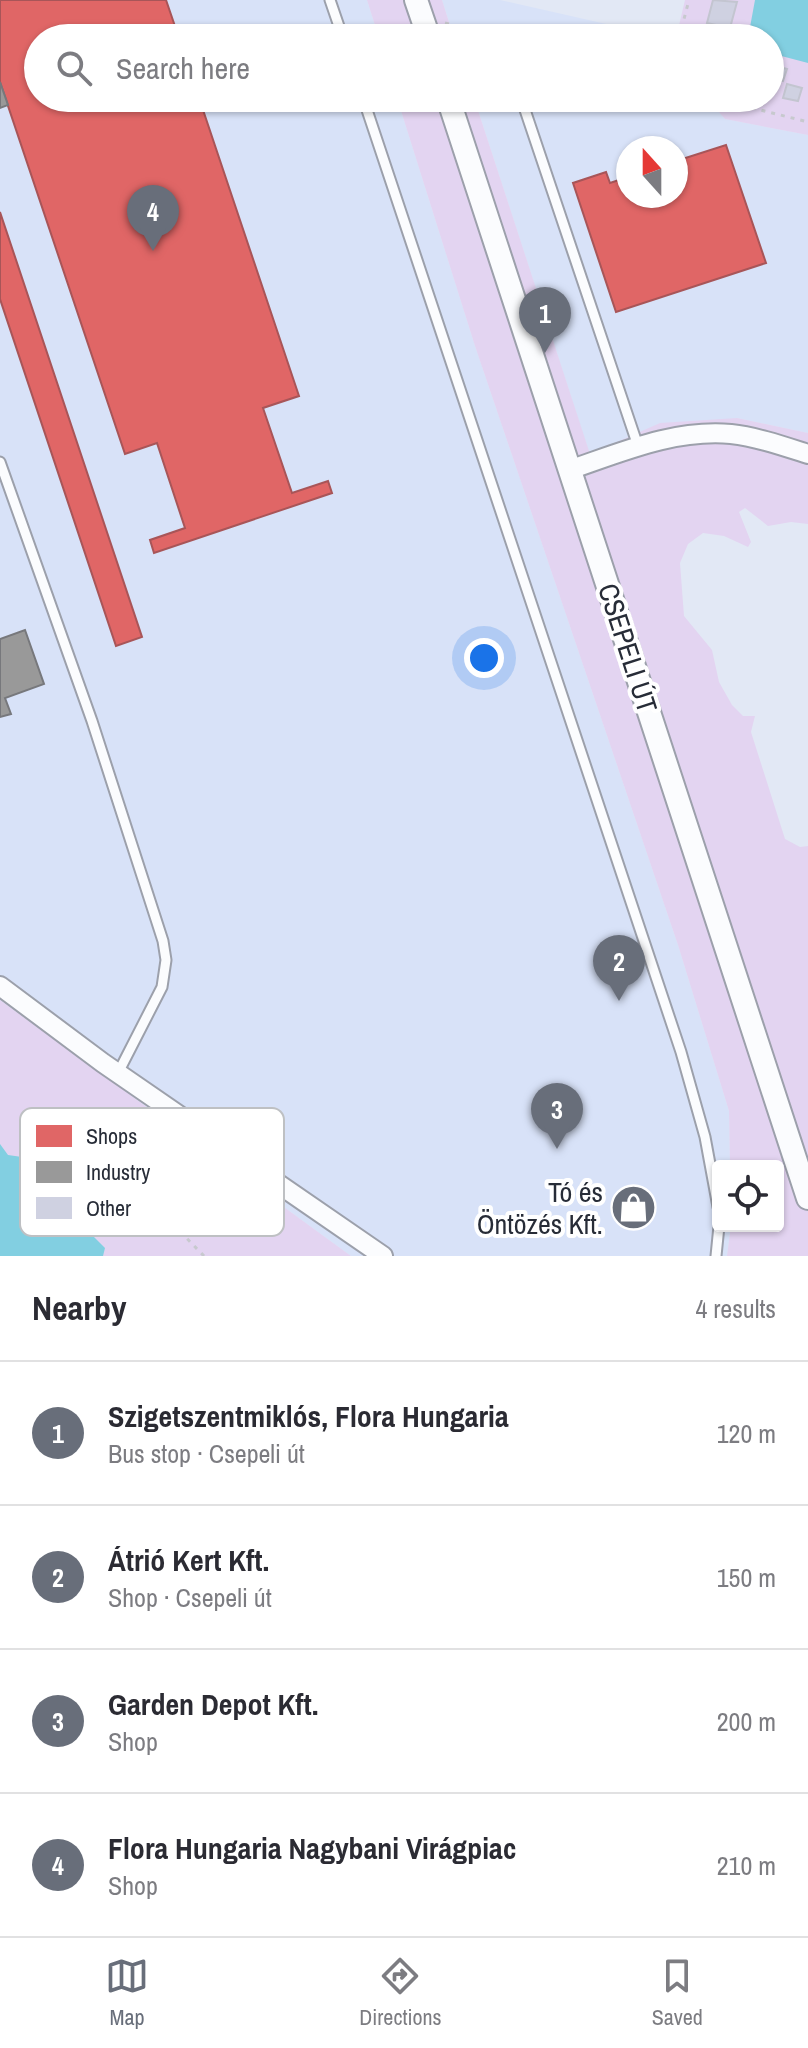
<!DOCTYPE html>
<meta charset="utf-8">
<style>
:root{--surface:#fff;--page:#f2f2f3;--text:#2b2b33;--muted:#7c7c81;--line:#e1e1e2;--accent:#686e7a}
body{margin:0;font-family:"Archivo Narrow",sans-serif;background:var(--page);color:var(--text)}
.controls{position:absolute;right:24px;bottom:24px;display:grid;overflow:hidden;border-radius:8px;box-shadow:0 2px 6px #0004}
.controls button{width:72px;height:72px;display:grid;place-items:center;padding:0;border:0;border-bottom:2px solid var(--line);background:var(--surface);color:var(--text);font:40px sans-serif}
.compass{position:absolute;left:616px;top:136px;width:72px;height:72px;border-radius:50%;background:var(--surface);box-shadow:0 2px 6px #0004;rotate:339deg}
.you{position:absolute;left:484px;top:658px;width:28px;height:28px;margin:-20px;border:6px solid #fff;border-radius:50%;background:#1a73e8;box-shadow:0 0 0 12px #1a73e833}
.badge{display:grid;place-items:center;width:52px;height:52px;border-radius:50%;background:var(--accent);color:#fff;font-size:26px;font-weight:700}
.pin{position:absolute;translate:-50% -66px;filter:drop-shadow(0 2px 4px #0008)}
.pin::after{content:'';position:absolute;top:42px;width:28px;height:24px;background:inherit;clip-path:polygon(0 0,100% 0,50% 100%)}
.list{margin:0;padding:0;list-style:none}
h2{display:flex;justify-content:space-between;align-items:center;height:104px;margin:0;padding:0 32px;font-size:34px}
h2 small{font-size:26px;font-weight:400;color:var(--muted)}
.list li{display:grid;grid-template-columns:52px 1fr auto;gap:24px;align-items:center;box-sizing:border-box;height:144px;padding:0 32px;border-top:2px solid var(--line)}
.list b{display:block;font-size:30px;white-space:nowrap}
.list p{margin:0;font-size:26px;white-space:nowrap;color:var(--muted)}
.list em{font-size:26px;font-style:normal;color:var(--muted)}
.icon{flex:none;width:44px;height:44px;fill:none;stroke:currentColor;stroke-width:2;stroke-linecap:round;stroke-linejoin:round}
.map{position:relative;flex:none;width:808px;height:1256px;overflow:hidden}
.search{position:absolute;background:var(--surface);box-shadow:0 2px 6px #0004;left:24px;right:24px;top:24px;height:88px;display:flex;align-items:center;gap:20px;box-sizing:border-box;padding:0 28px;border-radius:44px;color:var(--muted);font-size:30px}
.sheet{height:680px;background:var(--surface)}
nav{display:flex;justify-content:space-around;align-items:center;box-sizing:border-box;height:112px;border-top:2px solid var(--line);background:var(--surface);font-size:22px;color:var(--muted)}
nav a{display:grid;justify-items:center;gap:4px}
nav .on{color:var(--accent)}
.map>svg:first-child{display:block}
.built{fill:#d8e2f8;fill-rule:evenodd}
.green{fill:#e3d4f1}
.water{fill:#82cfe1}
.shops{fill:#e06666;stroke:#a85558;stroke-width:2}
.industry{fill:#999;stroke:#77787c;stroke-width:2}
.building{fill:#cfd1e1;stroke:#c3c5d0;stroke-width:2}
.lines{fill:none;stroke-linecap:round;stroke-linejoin:round}
.service-casing{stroke:#9ca0ab;stroke-width:13}
.minor-casing{stroke:#9ca0ab;stroke-width:22}
.tertiary-casing{stroke:#9ca0ab;stroke-width:26}
.path{stroke:#c7c9ce;stroke-width:3;stroke-dasharray:4 6;stroke-linecap:butt}
.service{stroke:#fbfcfe;stroke-width:9}
.minor{stroke:#fbfcfe;stroke-width:18}
.tertiary{stroke:#fbfcfe;stroke-width:22}
.labels{text-anchor:middle;stroke-width:8;stroke-linejoin:round;paint-order:stroke}
.street-label{font-size:28px;fill:#272c37;stroke:#fff}
.poi-label{font-size:28px;fill:#272c37;stroke:#fff;text-anchor:end}
.key{fill:#fff;stroke:#bec0c3;stroke-width:2}
.key-label{font-size:22px;fill:#272c37}
</style>
<div class="map">
<svg width="808" height="1256" viewBox="0 0 808 1256">
<rect width="100%" height="100%" fill="#e2e8f5"/>
<!-- built -->
<path class="built" d="M0 0H367L379 38H38V98H397L475 346 678 945 729 1111 730 1166H718V1226H731L727 1256H351L0 1000Z
M442 0H500L668 38H454Z
M474 98H707L725 119 808 135V433L737 418 590 455ZM628 148H676V196H628Z"/>
<!-- green -->
<path class="green" d="M367 0H442L454 38H379Z
M685 0H808V135L725 119 707 98H770V38H676Z
M397 98H474L590 454 660 423 737 418 808 433V524L791 522 768 526 745 508 739 512 751 542 748 547 724 536 703 533 688 544 680 563 684 616 712 650 719 682 732 705 743 716H755L751 732 785 839 800 847 808 846V1256H727L731 1226H778V1166H730L729 1111 678 945 475 346Z
M0 1000 351 1256H0Z"/>
<!-- water -->
<path class="water" d="M755 0H808V63L770 53V38H748Z
M0 1144 8 1155 22 1157 42 1175 38 1181 105 1248 103 1256H0Z"/>
<!-- shops -->
<path class="shops" d="M0 0H166L179 38H38V98H199L299 396 263 408 292 493 328 481 332 493 154 553 150 540 185 528 157 443 125 454 0 82Z
M726 145 766 263 616 312 573 183 606 172 610 183 628 177V196H676V161Z
M0 212 142 637 116 646 0 299Z"/>
<!-- industry -->
<path class="industry" d="M0 82 8 105 0 108Z
M25 630 44 684 5 698 11 714 0 717V639Z"/>
<!-- building -->
<path class="building" d="M713 0 737 2 730 28 707 23Z
M772 65 787 69 783 81 770 77Z
M787 84 802 88 798 101 783 98Z"/>
<g class="lines">
<defs>
<path id="service" d="M330 0 343 38
M363 98 681 1052 705 1137 718 1207
M521 98 638 446
M0 462 92 721 163 941 166 960 162 987 118 1073
M716 1256 719 1226"/>
<path id="minor" d="M569 470C622 452 674 429 731 434 757 437 783 446 808 454
M0 986 103 1063 383 1256"/>
<path id="tertiary" d="M416 0 429 38
M448 98 808 1198"/>
</defs>
<!-- service casing -->
<use href="#service" class="service-casing"/>
<!-- minor casing -->
<use href="#minor" class="minor-casing"/>
<!-- tertiary casing -->
<use href="#tertiary" class="tertiary-casing"/>
<!-- path -->
<path class="path" d="M445 23 504 38
M679 38 689 0
M713 98 808 122
M204 1256 163 1214 212 1157"/>
<!-- service -->
<use href="#service" class="service"/>
<!-- minor -->
<use href="#minor" class="minor"/>
<!-- tertiary -->
<use href="#tertiary" class="tertiary"/>
</g>
<!-- icons -->
<defs>
<symbol id="shop-disc" viewBox="-11 -11 22 22"><circle r="9.5" fill="#686e7a" stroke="#fff"/><path d="M-5-2.5h2.3a2.7 3.5 0 0 1 5.4 0H5L5.5 6h-11ZM-1.5-2.5h3a1.5 2.3 0 0 0-3 0Z" fill="#fff"/></symbol>
</defs>
<g fill-rule="evenodd">
<use href="#shop-disc" x="608" y="1182" width="51" height="51"/>
</g>
<g class="labels">
<!-- street labels -->
<g class="street-label">
<text transform="translate(628 648) rotate(72)" y="10">CSEPELI ÚT</text>
</g>
<!-- poi labels -->
<g class="poi-label">
<text x="603" y="1202">Tó és<tspan x="603" dy="32">Öntözés Kft.</tspan></text>
</g>
</g>
<!-- legend -->
<rect x="20" y="1108" width="264" height="128" rx="12" class="key"/>
<rect x="36" y="1125" width="36" height="22" fill="#e06666"/>
<rect x="36" y="1161" width="36" height="22" fill="#999"/>
<rect x="36" y="1197" width="36" height="22" fill="#cfd1e1"/>
<g class="key-label">
<text x="86" y="1144">Shops</text>
<text x="86" y="1180">Industry</text>
<text x="86" y="1216">Other</text>
</g>
</svg>
<div class="controls">
<button><svg class="icon" aria-label="locate" viewBox="0 0 24 24"><circle cx="12" cy="12" r="6"/><path d="M12 2v4M12 18v4M2 12h4M18 12h4"/></svg></button>
</div>
<svg class="compass" viewBox="-18 -18 36 36"><path d="M0-13l5 13h-10z" fill="#e53935"/><path d="M0 13l5-13h-10z" fill="#7c7c81"/></svg>
<div class="you"></div>
<div class="pin badge" style="left:545px;top:353px">1</div>
<div class="pin badge" style="left:619px;top:1001px">2</div>
<div class="pin badge" style="left:557px;top:1149px">3</div>
<div class="pin badge" style="left:153px;top:251px">4</div>
<div class="search"><svg class="icon" aria-label="search" viewBox="0 0 24 24"><circle cx="10" cy="10" r="6"/><path d="M15 15l6 6"/></svg>Search here</div>
</div>
<section class="sheet">
<h2>Nearby<small>4 results</small></h2>
<ul class="list">
<li><span class="badge">1</span><div><b>Szigetszentmiklós, Flora Hungaria</b><p>Bus stop · Csepeli út</p></div><em>120 m</em></li>
<li><span class="badge">2</span><div><b>Átrió Kert Kft.</b><p>Shop · Csepeli út</p></div><em>150 m</em></li>
<li><span class="badge">3</span><div><b>Garden Depot Kft.</b><p>Shop</p></div><em>200 m</em></li>
<li><span class="badge">4</span><div><b>Flora Hungaria Nagybani Virágpiac</b><p>Shop</p></div><em>210 m</em></li>
</ul>
</section>
<nav>
<a class="on"><svg class="icon" aria-label="map" viewBox="0 0 24 24"><path d="M3 6l6-2 6 2 6-2v14l-6 2-6-2-6 2zM9 4v14M15 6v14"/></svg>Map</a>
<a><svg class="icon" aria-label="directions" viewBox="0 0 24 24"><path d="M12 3l9 9-9 9-9-9zM9 14v-3h6M13 9l2 2-2 2"/></svg>Directions</a>
<a><svg class="icon" aria-label="saved" viewBox="0 0 24 24"><path d="M7 4h10v16l-5-4-5 4z"/></svg>Saved</a>
</nav>
